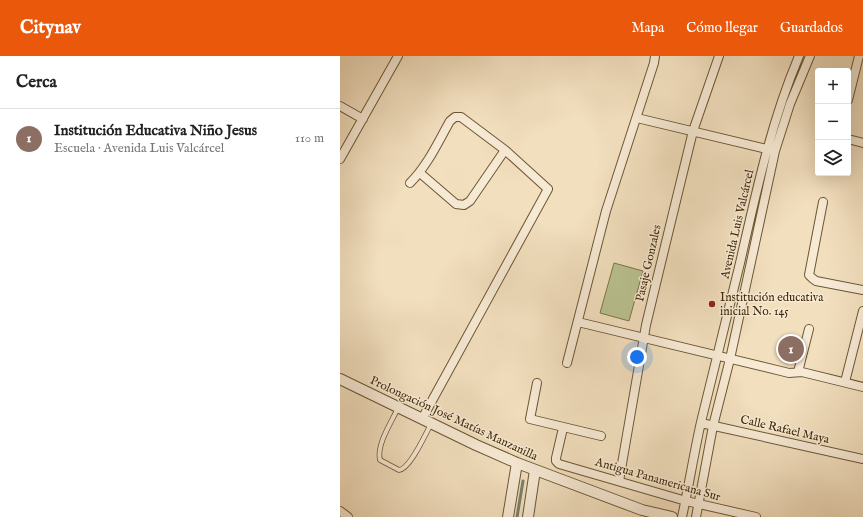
<!DOCTYPE html>
<html lang="es">
<meta charset="utf-8">
<style>
:root{--surface:#fff;--page:#f2f2f2;--text:#222;--muted:#767676;--line:#e0e0e0;--accent:#ea580c}
body{margin:0;font-family:"IM FELL English",serif;background:var(--page);color:var(--text)}
.controls{position:absolute;right:12px;top:12px;display:grid;overflow:hidden;border-radius:4px;box-shadow:0 4px 16px #0002}
.controls button{width:36px;height:36px;display:grid;place-items:center;padding:0;border:0;border-bottom:1px solid var(--line);background:var(--surface);color:var(--text);font:20px sans-serif}
.you{position:absolute;left:297px;top:301px;width:14px;height:14px;margin:-10px;border:3px solid #fff;border-radius:50%;background:#1a73e8;box-shadow:0 0 0 6px #1a73e833}
.badge{display:grid;place-items:center;width:26px;height:26px;border-radius:50%;background:var(--accent);color:#fff;font-size:13px;font-weight:700}
.pin{position:absolute;translate:-50% -50%;border:2px solid #fff;box-shadow:0 1px 4px #0006}
.list{margin:0;padding:0;list-style:none}
h2{display:flex;justify-content:space-between;align-items:center;height:52px;margin:0;padding:0 16px;font-size:17px}
h2 small{font-size:13px;font-weight:400;color:var(--muted)}
.list li{display:grid;grid-template-columns:26px 1fr auto;gap:12px;align-items:center;box-sizing:border-box;height:60px;padding:0 16px;border-top:1px solid var(--line)}
.list b{display:block;font-size:15px;white-space:nowrap}
.list p{margin:0;font-size:13px;white-space:nowrap;color:var(--muted)}
.list em{font-size:13px;font-style:normal;color:var(--muted)}
.icon{flex:none;width:22px;height:22px;fill:none;stroke:currentColor;stroke-width:2;stroke-linecap:round;stroke-linejoin:round}
.map{position:relative;flex:none;width:523px;height:461px;overflow:hidden}
header{display:flex;align-items:center;gap:24px;box-sizing:border-box;height:56px;padding:0 20px;background:var(--accent);color:#fff}
header strong{font-size:19px}
nav{display:flex;gap:22px;margin-inline-start:auto;font-size:14px}
main{display:flex}
aside{flex:1;background:var(--surface)}
.map>svg:first-child{display:block}
.pitch{fill:#bac291;stroke:#7d754b}
.lines{fill:none;stroke-linecap:round;stroke-linejoin:round}
.stream{stroke:#778170;stroke-width:3}
.service-casing{stroke:#6c5633;stroke-width:5.5}
.minor-casing{stroke:#6c5633;stroke-width:10}
.tertiary-casing{stroke:#6c5633;stroke-width:12}
.service{stroke:#f7ead5;stroke-width:4}
.minor{stroke:#f7ead5;stroke-width:8}
.tertiary{stroke:#f7ead5;stroke-width:10}
.poi-dot{fill:#8f2418;stroke:#f7ead5;stroke-width:1.5}
.labels{text-anchor:middle;stroke-width:3;stroke-linejoin:round;paint-order:stroke}
.street-label{font-size:12px;fill:#402805;stroke:#f7ead5}
.poi-label{font-size:12px;fill:#402805;stroke:#f7ead5;text-anchor:start}
</style>
<header>
<strong>Citynav</strong>
<nav><a>Mapa</a><a>Cómo llegar</a><a>Guardados</a></nav>
</header>
<main>
<aside>
<h2>Cerca<small></small></h2>
<ul class="list">
<li><span class="badge" style="background:#8d6e63">1</span><div><b>Institución Educativa Niño Jesus</b><p>Escuela · Avenida Luis Valcárcel</p></div><em>110 m</em></li>
</ul>
</aside>
<div class="map">
<svg width="523" height="461" viewBox="0 0 523 461">
<rect width="100%" height="100%" fill="#f2dfbe"/>
<filter id="stains"><feTurbulence type="fractalNoise" baseFrequency=".005" numOctaves="4"/><feColorMatrix values="0 0 0 0 .2 0 0 0 0 .09 0 0 0 0 .02 0 0 0 .5 -.17"/></filter>
<radialGradient id="worn" r=".72"><stop offset=".6" stop-color="#630" stop-opacity="0"/><stop offset="1" stop-color="#630" stop-opacity=".3"/></radialGradient>
<!-- pitch -->
<path class="pitch" d="M274 207 303 215 289 265 260 257Z"/>
<g class="lines">
<!-- stream -->
<path class="stream" d="M177 461 183 425"/>
<defs>
<path id="service" d="M58 352C52 365 36 389 40 404L59 414C70 413 85 379 91 368"/>
<path id="minor" d="M508 44 519 0
M0 50 23 63
M297 62 431 94
M508 83 523 87
M0 103 58 0
M80 117 116 148 124 149 130 145 165 94
M70 127C88 109 98 86 110 65L115 61H121L165 94 208 133 82 363
M483 146 469 219 472 222 476 225 523 234
M238 266 449 317 462 316 523 331
M227 307 266 155 314 7 315 0
M458 316 469 273
M505 326 523 255
M197 327 190 363 261 380
M361 367 523 403
M223 372 216 402V405L219 408 346 445 416 461
M279 425 306 269 319 215 353 75 379 0
M0 455 8 461
M342 461C349 429 354 397 361 366 374 313 387 260 400 207 416 137 431 66 459 0
M356 461 373 370 390 303 435 95 450 48 470 0"/>
<path id="tertiary" d="M0 323 136 389 177 407 302 454 332 461
M168 461 177 407
M188 461 195 414"/>
</defs>
<!-- service casing -->
<use href="#service" class="service-casing"/>
<!-- minor casing -->
<use href="#minor" class="minor-casing"/>
<!-- tertiary casing -->
<use href="#tertiary" class="tertiary-casing"/>
<!-- service -->
<use href="#service" class="service"/>
<!-- minor -->
<use href="#minor" class="minor"/>
<!-- tertiary -->
<use href="#tertiary" class="tertiary"/>
</g>
<!-- markers -->
<circle class="poi-dot" cx="372" cy="248" r="4"/>
<g class="labels">
<!-- street labels -->
<g class="street-label">
<text transform="translate(397 168) rotate(-77)" y="4">Avenida Luis Valcárcel</text>
<text transform="translate(308 207) rotate(-77)" y="4">Pasaje Gonzales</text>
<text transform="translate(114 362) rotate(25)" y="4">Prolongación José Matías Manzanilla</text>
<text transform="translate(445 373) rotate(13)" y="4">Calle Rafael Maya</text>
<text transform="translate(318 423) rotate(16)" y="4">Antigua Panamericana Sur</text>
</g>
<!-- poi labels -->
<g class="poi-label">
<text x="380" y="245">Institución educativa<tspan x="380" dy="14">inicial No. 145</tspan></text>
</g>
</g>
<rect width="100%" height="100%" filter="url(#stains)"/>
<rect width="100%" height="100%" fill="url(#worn)"/>
</svg>
<div class="controls">
<button>+</button>
<button>−</button>
<button><svg class="icon" aria-label="layers" viewBox="0 0 24 24"><path d="M12 4l9 5-9 5-9-5zM3 14l9 5 9-5"/></svg></button>
</div>
<div class="you"></div>
<div class="pin badge" style="left:451px;top:293px;background:#8d6e63">1</div>
</div>
</main>
